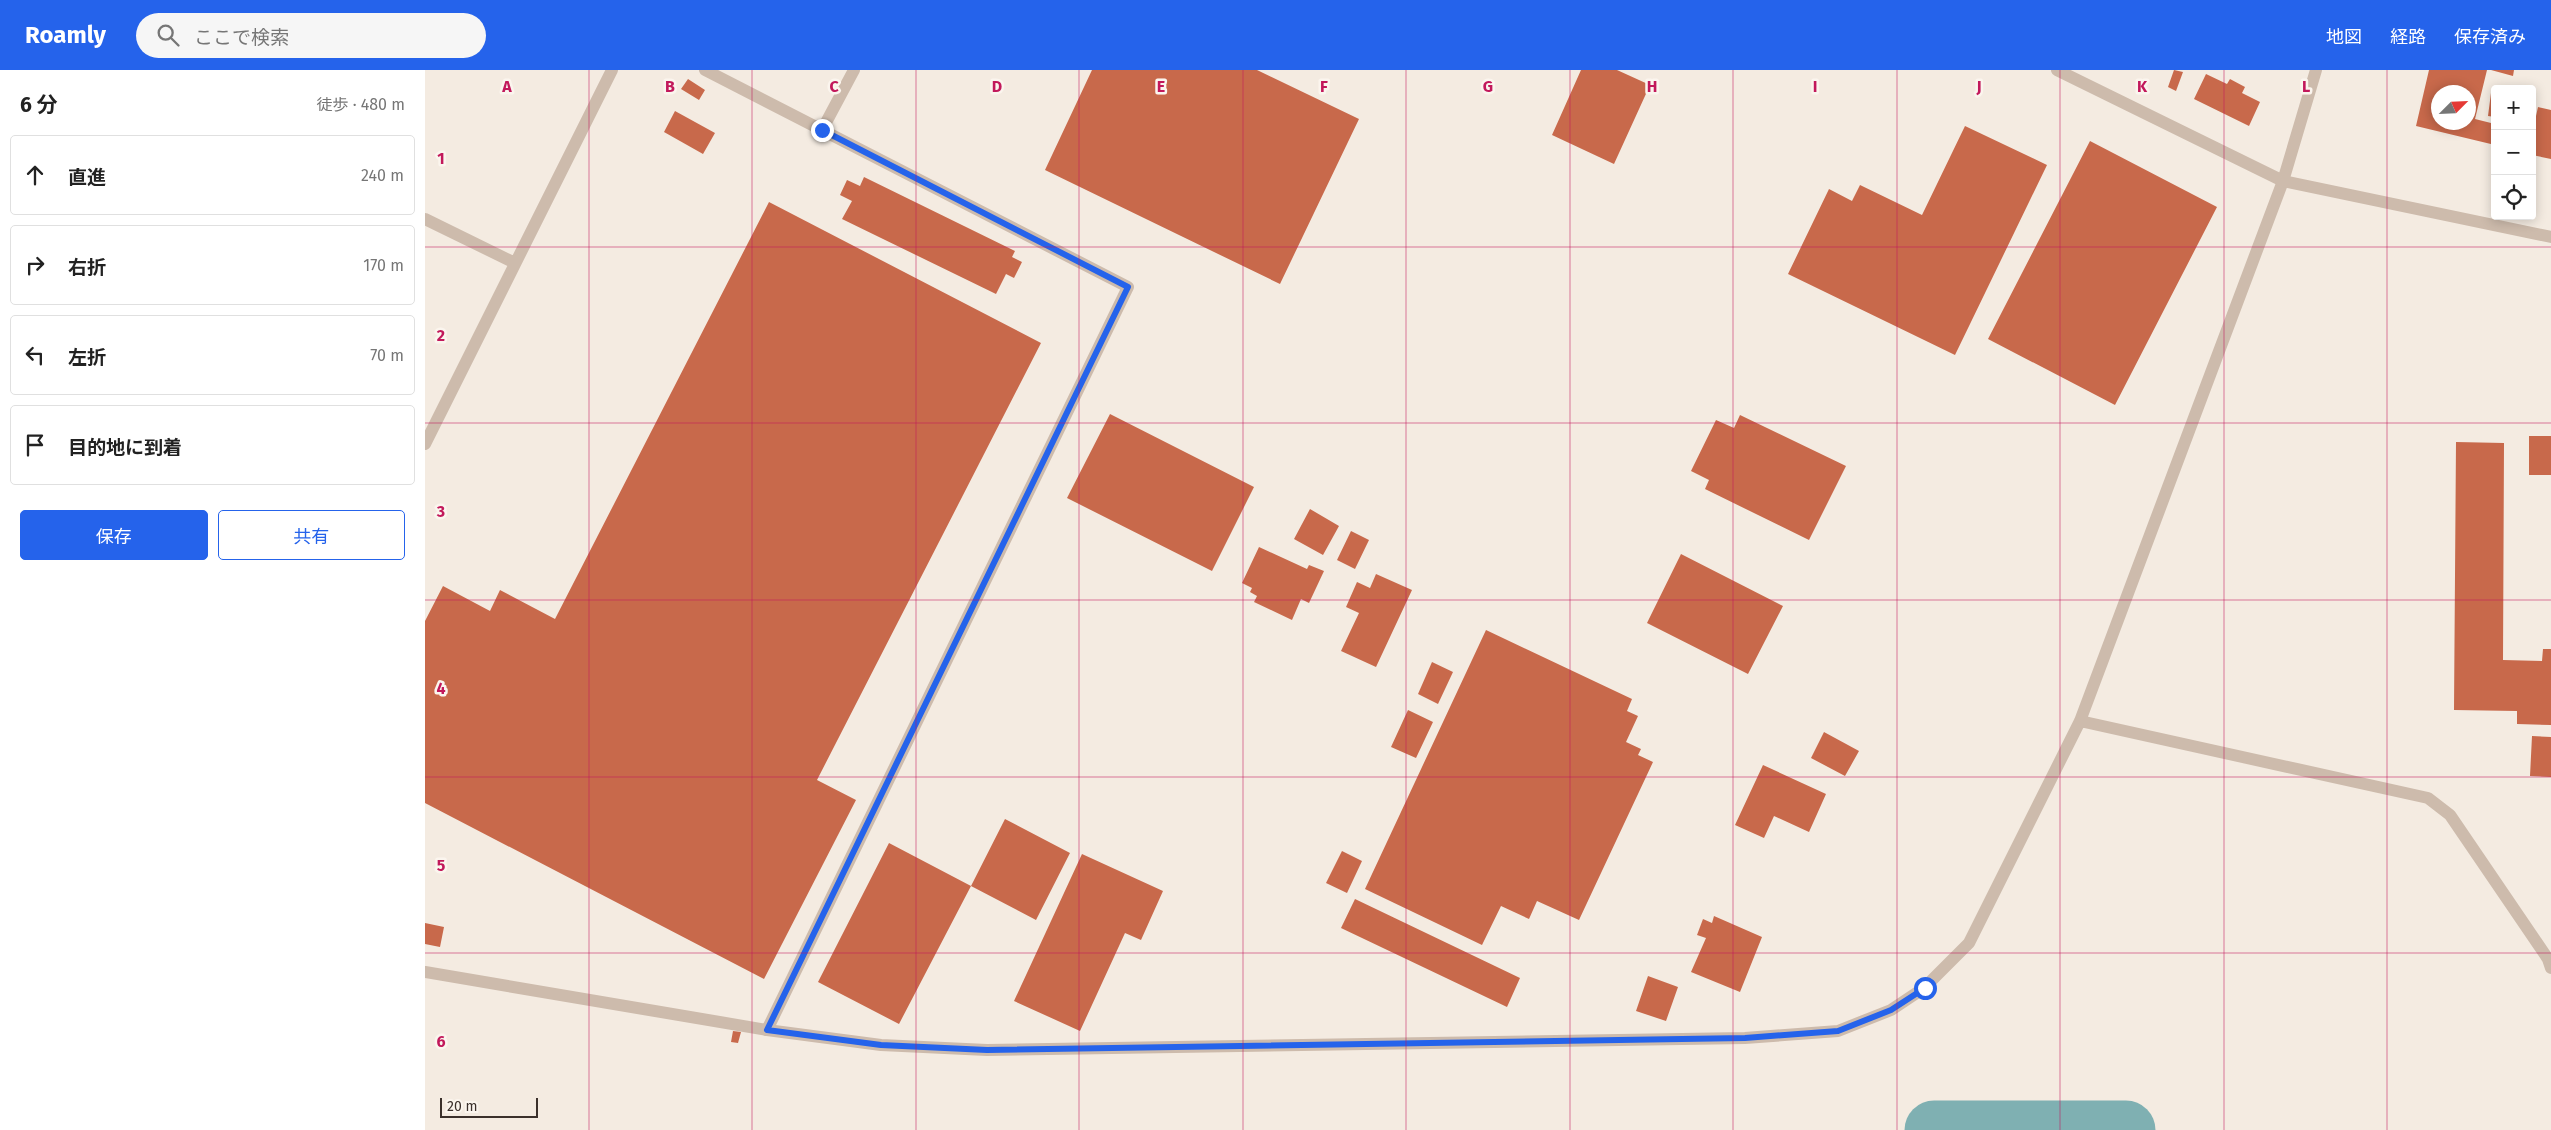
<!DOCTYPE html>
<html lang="ja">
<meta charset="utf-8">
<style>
:root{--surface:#fff;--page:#f6f6f6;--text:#222;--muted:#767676;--line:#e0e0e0;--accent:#2563eb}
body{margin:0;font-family:"Fira Sans","Noto Sans JP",sans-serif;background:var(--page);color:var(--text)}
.controls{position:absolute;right:15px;top:15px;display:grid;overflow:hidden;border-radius:5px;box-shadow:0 2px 12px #0003}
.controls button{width:45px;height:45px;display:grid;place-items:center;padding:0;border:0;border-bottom:1px solid var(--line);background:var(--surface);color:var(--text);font:25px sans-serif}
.compass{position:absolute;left:2006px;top:15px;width:45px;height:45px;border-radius:50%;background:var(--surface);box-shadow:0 2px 12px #0003;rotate:66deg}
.scale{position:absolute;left:15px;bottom:12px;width:98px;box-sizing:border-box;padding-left:5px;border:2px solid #3b302b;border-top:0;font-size:14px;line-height:18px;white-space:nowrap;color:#3b302b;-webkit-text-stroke:4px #fbf5ee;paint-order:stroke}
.stop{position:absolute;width:15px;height:15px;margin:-11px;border:4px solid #2563eb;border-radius:50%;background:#fff}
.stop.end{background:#2563eb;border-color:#fff;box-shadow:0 1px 5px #0008}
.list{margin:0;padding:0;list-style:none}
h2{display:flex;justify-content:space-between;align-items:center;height:65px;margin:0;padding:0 20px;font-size:21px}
h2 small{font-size:16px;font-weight:400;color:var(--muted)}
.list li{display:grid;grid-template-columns:32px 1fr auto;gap:15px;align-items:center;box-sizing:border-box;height:80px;margin:0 10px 10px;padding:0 10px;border:1px solid var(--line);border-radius:5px}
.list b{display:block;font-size:19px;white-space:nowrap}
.list em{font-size:16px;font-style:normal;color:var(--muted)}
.actions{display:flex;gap:10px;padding:15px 20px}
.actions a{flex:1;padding:11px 0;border:1px solid var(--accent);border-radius:5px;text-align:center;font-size:18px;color:var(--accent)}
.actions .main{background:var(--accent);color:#fff}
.icon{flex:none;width:28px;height:28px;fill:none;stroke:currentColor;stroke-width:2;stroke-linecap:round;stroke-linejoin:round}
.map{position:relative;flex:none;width:2126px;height:1060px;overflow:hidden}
header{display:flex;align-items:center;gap:30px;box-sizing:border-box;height:70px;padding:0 25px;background:var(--accent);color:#fff}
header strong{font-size:24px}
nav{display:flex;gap:28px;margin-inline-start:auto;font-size:18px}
.search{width:350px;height:45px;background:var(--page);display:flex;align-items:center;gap:12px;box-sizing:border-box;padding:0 18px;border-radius:28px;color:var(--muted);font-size:19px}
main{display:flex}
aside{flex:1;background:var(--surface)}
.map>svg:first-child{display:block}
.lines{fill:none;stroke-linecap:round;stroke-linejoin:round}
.river{stroke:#7fb0b2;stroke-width:59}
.building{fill:#c8694b;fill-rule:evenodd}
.service{stroke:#cdbbac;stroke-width:12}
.minor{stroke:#cdbbac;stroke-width:12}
.tertiary{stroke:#cdbbac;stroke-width:12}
.route{stroke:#2563eb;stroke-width:6}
.grid{fill:none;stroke:#c2185b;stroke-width:1;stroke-opacity:0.55}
.grid-label{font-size:16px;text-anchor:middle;font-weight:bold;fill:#c2185b;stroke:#fbf5ee;stroke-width:5;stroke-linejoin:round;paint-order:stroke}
</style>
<header>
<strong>Roamly</strong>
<div class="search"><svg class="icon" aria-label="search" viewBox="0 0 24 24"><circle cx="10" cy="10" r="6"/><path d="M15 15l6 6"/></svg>ここで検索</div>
<nav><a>地図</a><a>経路</a><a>保存済み</a></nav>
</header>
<main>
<aside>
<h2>6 分<small>徒歩 · 480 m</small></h2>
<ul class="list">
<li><svg class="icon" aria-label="ahead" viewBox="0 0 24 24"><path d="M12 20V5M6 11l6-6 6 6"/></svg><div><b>直進</b></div><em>240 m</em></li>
<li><svg class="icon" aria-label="right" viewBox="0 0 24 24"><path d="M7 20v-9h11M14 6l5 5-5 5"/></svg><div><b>右折</b></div><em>170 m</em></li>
<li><svg class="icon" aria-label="left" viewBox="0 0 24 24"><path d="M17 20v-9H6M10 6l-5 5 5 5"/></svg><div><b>左折</b></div><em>70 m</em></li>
<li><svg class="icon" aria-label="arrive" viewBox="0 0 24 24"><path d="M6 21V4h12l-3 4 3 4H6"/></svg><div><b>目的地に到着</b></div></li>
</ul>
<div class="actions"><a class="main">保存</a><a>共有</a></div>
</aside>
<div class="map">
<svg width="2126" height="1060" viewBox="0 0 2126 1060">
<rect width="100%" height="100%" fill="#f4ebe1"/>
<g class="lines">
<!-- river -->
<path class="river" d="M1509 1060H1701"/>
</g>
<!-- building -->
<path class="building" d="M667 0H832L934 49 855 214 620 100Z
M1156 0H1192L1225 15 1189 94 1127 65Z
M1749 0 1758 2 1751 21 1743 17Z
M2004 0H2062L2050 49 2070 54V75L1991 56ZM2014 22H2044V52H2014Z
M2066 0H2089L2088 6Z
M1781 4 1802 14 1805 9 1820 17 1817 23 1835 32 1824 56 1769 29Z
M263 9 280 20 274 30 256 19Z
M2066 23H2070V47L2063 46Z
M2113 37 2126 40V89L2107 85V64Z
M250 41 290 63 278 84 239 62Z
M1540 56 1622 95 1530 285 1363 204 1404 119 1427 131 1435 115 1497 145Z
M1665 71 1792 137 1690 335 1563 269Z
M439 107 590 181 587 187 597 192 589 208 581 204 571 224 417 149 427 131 415 125 422 110 435 116Z
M344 132 616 273 392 710 431 730 339 909 0 733V551L18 516 65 541 75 520 130 549Z
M685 344 829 417 787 501 642 428Z
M1315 345 1421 396 1384 470 1280 419 1284 410 1266 401 1291 350 1309 358Z
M2104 366H2126V405H2104Z
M2031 372 2079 373 2078 590 2117 591 2118 579H2126V655L2092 654V641L2029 640Z
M885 439 914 456 898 485 869 469Z
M926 461 944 470 930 499 912 490Z
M834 477 882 499 884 495 899 501 884 533 876 529 867 550 829 532 832 526 825 522 827 518 817 513Z
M1256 484 1358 536 1323 604 1222 553Z
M951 504 987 520 951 597 916 581 934 543 921 537 932 512 945 518Z
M1061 560 1207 629 1202 641 1213 646 1201 672 1216 679 1213 685 1228 692 1154 850 1112 831 1104 849 1076 836 1057 875 940 819Z
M1007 592 1028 602 1013 634 993 624Z
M983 640 1008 652 991 688 966 677Z
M1399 662 1434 681 1420 706 1386 688Z
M2107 666 2126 667V707L2105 706Z
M1338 695 1401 724 1384 762 1349 746 1339 768 1310 755Z
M580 749 645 783 611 850 546 816Z
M464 773 546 816 474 954 393 912Z
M917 781 937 791 922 823 901 813Z
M657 784 738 821 716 870 700 863 655 961 589 931Z
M930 829 1095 908 1082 937 916 858Z
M1289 846 1337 867 1315 922 1266 902 1281 868 1272 865 1278 849 1287 853Z
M0 853 19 857 15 877 0 874Z
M1223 906 1253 917 1241 951 1211 941Z
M308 961 316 962 313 973 306 972Z"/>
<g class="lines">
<!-- service -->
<path class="service" d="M280 0 703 217 342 960
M397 60 429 0
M0 149 90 193
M0 374 187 0"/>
<!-- minor -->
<path class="minor" d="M1655 651 2003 728 2025 745 2123 889 2126 898
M0 902 342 960 456 975 562 980 1320 968 1413 961 1466 940 1499 918 1544 873 1655 651 1858 111"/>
<!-- tertiary -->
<path class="tertiary" d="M1632 0 1858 111 2126 167
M1858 111 1891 0"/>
</g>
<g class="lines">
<!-- route -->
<path class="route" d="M397 60 703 217 342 960 456 975 562 980 1320 968 1413 961 1466 940 1500 918"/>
</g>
<!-- grid -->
<path class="grid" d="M164 0V1060M327 0V1060M491 0V1060M654 0V1060M818 0V1060M981 0V1060M1145 0V1060M1308 0V1060M1472 0V1060M1635 0V1060M1799 0V1060M1962 0V1060M0 177H2126M0 353H2126M0 530H2126M0 707H2126M0 883H2126"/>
<g class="grid-label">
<text x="82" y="22">A</text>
<text x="245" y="22">B</text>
<text x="409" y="22">C</text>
<text x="572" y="22">D</text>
<text x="736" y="22">E</text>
<text x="899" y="22">F</text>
<text x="1063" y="22">G</text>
<text x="1227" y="22">H</text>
<text x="1390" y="22">I</text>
<text x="1554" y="22">J</text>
<text x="1717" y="22">K</text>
<text x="1881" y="22">L</text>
<text x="16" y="94">1</text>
<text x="16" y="271">2</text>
<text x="16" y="447">3</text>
<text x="16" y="624">4</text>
<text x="16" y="801">5</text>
<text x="16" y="977">6</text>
</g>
</svg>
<div class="controls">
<button>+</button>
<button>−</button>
<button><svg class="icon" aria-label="locate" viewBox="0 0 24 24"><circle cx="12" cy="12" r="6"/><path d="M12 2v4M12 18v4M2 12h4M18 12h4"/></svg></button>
</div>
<svg class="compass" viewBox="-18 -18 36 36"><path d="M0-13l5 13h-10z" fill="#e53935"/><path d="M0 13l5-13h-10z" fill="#767676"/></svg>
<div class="scale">20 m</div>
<div class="stop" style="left:1500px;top:918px"></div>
<div class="stop end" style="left:397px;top:60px"></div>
</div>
</main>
